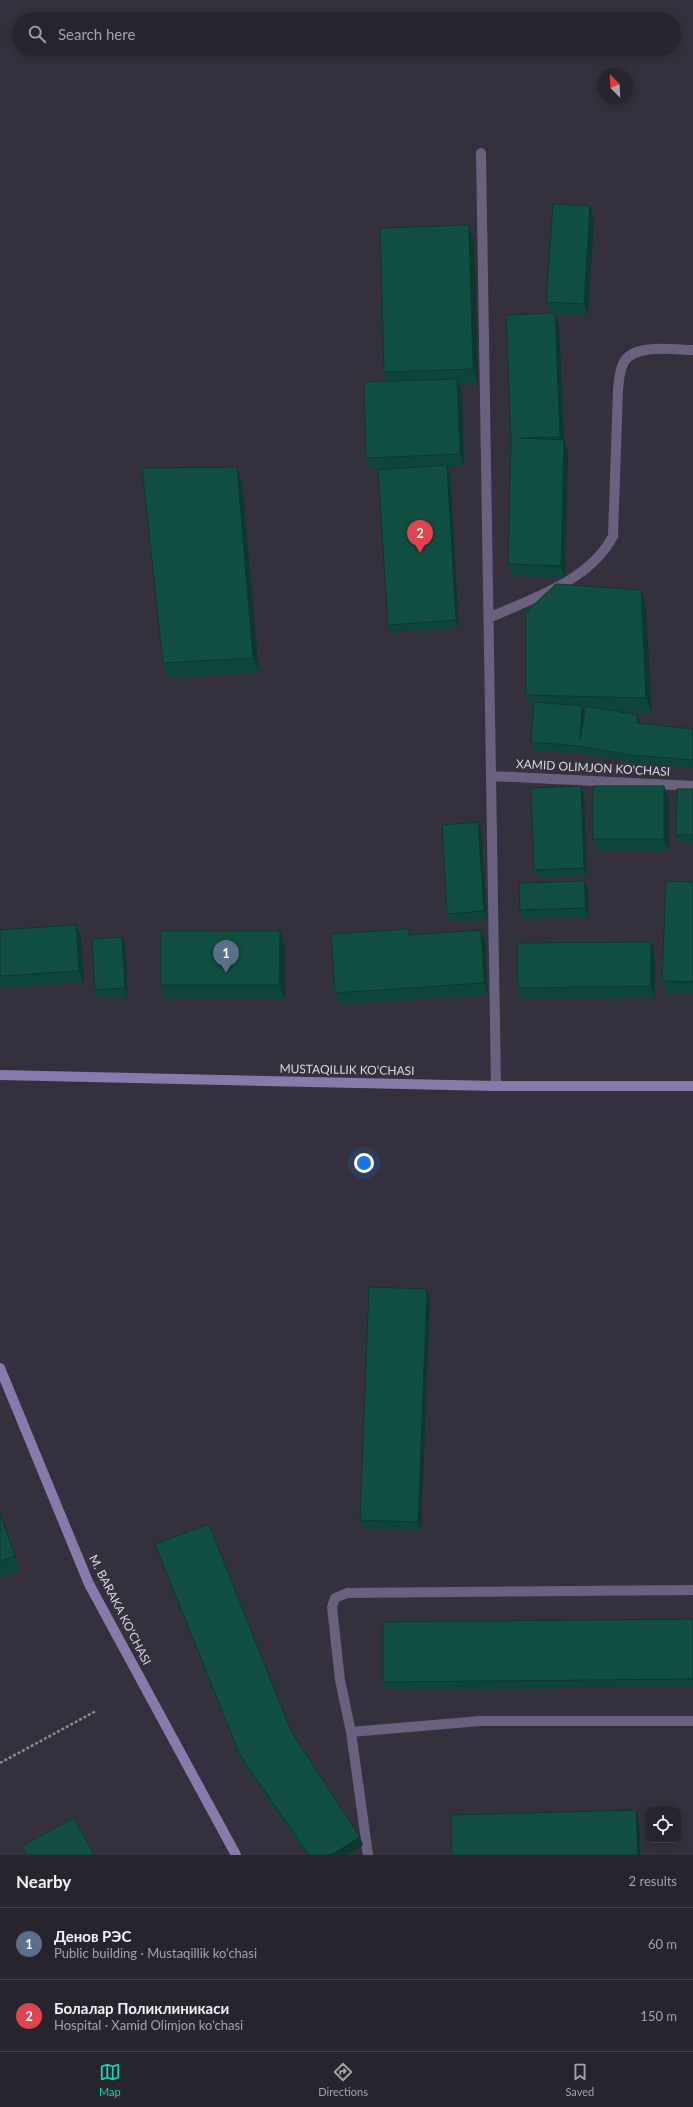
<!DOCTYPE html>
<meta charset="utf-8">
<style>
:root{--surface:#27242e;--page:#2f2c36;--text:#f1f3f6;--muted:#a4a4aa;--line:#43414a;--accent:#12d5b4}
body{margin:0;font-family:Lato,sans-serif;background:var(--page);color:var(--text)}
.controls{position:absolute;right:12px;bottom:12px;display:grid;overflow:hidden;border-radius:8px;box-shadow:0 2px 10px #0003}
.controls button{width:36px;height:36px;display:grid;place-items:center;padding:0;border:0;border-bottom:1px solid var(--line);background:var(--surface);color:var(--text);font:20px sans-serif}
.compass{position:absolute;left:597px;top:68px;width:36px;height:36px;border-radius:50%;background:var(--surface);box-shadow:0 2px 10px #0003;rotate:336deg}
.you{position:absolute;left:364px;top:1163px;width:14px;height:14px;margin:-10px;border:3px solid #fff;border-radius:50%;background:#1a73e8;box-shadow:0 0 0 6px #1a73e833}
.badge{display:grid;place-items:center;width:26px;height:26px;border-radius:50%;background:var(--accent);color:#fff;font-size:13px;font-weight:700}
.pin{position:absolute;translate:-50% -33px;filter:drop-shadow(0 1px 2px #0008)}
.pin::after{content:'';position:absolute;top:21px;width:14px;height:12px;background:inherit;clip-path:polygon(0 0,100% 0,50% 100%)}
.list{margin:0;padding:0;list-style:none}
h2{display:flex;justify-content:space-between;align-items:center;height:52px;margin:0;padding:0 16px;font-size:17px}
h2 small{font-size:13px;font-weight:400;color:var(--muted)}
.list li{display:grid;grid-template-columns:26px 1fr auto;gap:12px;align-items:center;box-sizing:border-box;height:72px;padding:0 16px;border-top:1px solid var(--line)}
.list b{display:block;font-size:15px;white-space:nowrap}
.list p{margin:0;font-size:13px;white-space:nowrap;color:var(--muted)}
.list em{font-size:13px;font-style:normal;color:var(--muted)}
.icon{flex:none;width:22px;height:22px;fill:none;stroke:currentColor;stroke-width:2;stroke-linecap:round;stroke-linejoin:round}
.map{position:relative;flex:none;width:693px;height:1855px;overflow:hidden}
.search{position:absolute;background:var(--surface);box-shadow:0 2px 10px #0003;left:12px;right:12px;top:12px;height:44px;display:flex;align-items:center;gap:10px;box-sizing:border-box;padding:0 14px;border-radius:22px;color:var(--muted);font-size:15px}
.sheet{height:196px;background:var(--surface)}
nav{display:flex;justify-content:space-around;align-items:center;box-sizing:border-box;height:56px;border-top:1px solid var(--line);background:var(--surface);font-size:11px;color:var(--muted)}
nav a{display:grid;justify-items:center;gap:2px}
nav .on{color:var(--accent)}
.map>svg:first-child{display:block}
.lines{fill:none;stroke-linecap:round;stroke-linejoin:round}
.path{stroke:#8f8c97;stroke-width:2.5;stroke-dasharray:3 2;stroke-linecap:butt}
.street{stroke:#69617f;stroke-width:10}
.secondary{stroke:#887aaa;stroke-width:10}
.wall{fill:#0f443a}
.shaded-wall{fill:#0d372f}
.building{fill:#124f43;stroke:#0d372f}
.labels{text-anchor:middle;stroke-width:3;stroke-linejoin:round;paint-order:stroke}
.street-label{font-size:12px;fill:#dcdae2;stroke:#34303d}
</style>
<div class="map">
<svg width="693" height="1855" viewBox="0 0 693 1855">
<rect width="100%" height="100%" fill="#34303d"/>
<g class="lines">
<!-- path -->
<path class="path" d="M0 1763 96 1711"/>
<!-- street -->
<path class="street" d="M481 153 496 1086
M489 618C532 598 590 581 613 536L618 390C619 380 619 371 624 362 635 343 675 350 693 350
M491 776 693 786
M351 1732 480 1721H693
M368 1855 351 1732 340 1680 332 1607 335 1598 347 1593 693 1590"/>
<!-- secondary -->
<path class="secondary" d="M0 1075 496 1086H693
M0 1368 89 1584 236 1855"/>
</g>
<!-- wall -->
<path class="wall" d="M590 206 594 218 588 316 555 314 559 325 564 441 568 452 565 578 512 576 508 564 511 439 551 313 546 302Z
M469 225 474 240 478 384 460 385 462 391 464 466 447 467 450 474 459 628 391 633 388 625V469L370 470 366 458 387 381 384 372Z
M242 482 259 673 168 678 163 663Z
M646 605 652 713 618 712 641 723 693 729V768L634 763 582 754 534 751 531 742 533 710H532L526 695Z
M581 786 584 794 587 876 538 878 534 870Z
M693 789V844H679L676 835Z
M669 798V851H597L593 839Z
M481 831 487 920 450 922 447 914Z
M584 881 588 889 589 917 523 919 520 910Z
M693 882V994L666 993 662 981Z
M76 925 81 937 84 983 0 988V930Z
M280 931 285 946V1000H166L161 985Z
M411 935 485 942 488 995 339 1005 335 993Z
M122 937 125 945 128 997 98 999 95 990Z
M655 954V998L522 1000 518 988Z
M427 1289 430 1298 421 1531 363 1528 360 1520Z
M0 1512 20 1571 0 1578Z
M155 1544 360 1837 363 1845 347 1855H307L243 1763Z
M693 1619V1687L386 1690 383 1682Z"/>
<!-- shaded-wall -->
<path class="shaded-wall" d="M590 206 594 218 588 316 584 304Z
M469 225 474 240 478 384 473 369Z
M555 313 559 325 564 441 568 452 565 578 561 566 564 447 560 437Z
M457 379 462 391 464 466 460 454Z
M447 465 450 474 459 628 456 620Z
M237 467 242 482 259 673 253 658Z
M641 590 646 605 652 713 646 698Z
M582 706 585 714 580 740Z
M638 715 641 724 637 723Z
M581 786 584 794 587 876 584 868Z
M664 786 669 798V851L664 839Z
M478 822 481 831 487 920 484 911Z
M584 881 588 889 589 917 586 908Z
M76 925 81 937 84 983 79 971Z
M481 930 485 942 488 995 484 983Z
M280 931 285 946V1000L279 985Z
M122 937 125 945 128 997 125 988Z
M651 942 655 954V998L651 986Z
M427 1289 430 1298 421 1531 418 1522Z
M636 1810 639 1819 640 1855H638Z
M360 1837 363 1845 347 1855H331Z"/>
<!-- building -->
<path class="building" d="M553 204 590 206 584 304 546 302Z
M469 225 473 369 384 372 380 228Z
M555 313 560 437 521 438 564 440 561 566 508 564 511 439 506 315Z
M457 379 460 454 366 458 364 382Z
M447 465 456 620 388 625 378 470Z
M237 467 253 658 163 663 142 468Z
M556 584 641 590 646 698 526 695V612Z
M534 702 582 706 580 740 586 706 638 715 637 723 693 729V760L631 755 579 746 531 742Z
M581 786 584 868 534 870 531 788Z
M593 786H664V839H593Z
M677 789H693V835H676Z
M478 822 484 911 447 914 442 825Z
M584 881 586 908 520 910 519 883Z
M666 881 693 882V982L662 981Z
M76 925 79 971 0 976V930Z
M409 929V935L481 930 484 983 335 993 331 934Z
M161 931H280L279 985H161Z
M122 937 125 988 95 990 92 939Z
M651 942V986L518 988 517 943Z
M369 1287 427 1289 418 1522 360 1520Z
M0 1513 15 1556 0 1561Z
M209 1524 291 1731 360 1837 331 1855H309L240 1755 155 1544Z
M693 1619V1679L383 1682V1622Z
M636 1810 638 1855H452L451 1815Z
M74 1818 94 1855H27L22 1846Z"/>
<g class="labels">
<!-- street labels -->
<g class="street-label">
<text transform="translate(593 768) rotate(3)" y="4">XAMID OLIMJON KO'CHASI</text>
<text transform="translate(347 1070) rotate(1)" y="4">MUSTAQILLIK KO‘CHASI</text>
<text transform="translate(120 1610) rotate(63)" y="4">M. BARAKA KO'CHASI</text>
</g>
</g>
</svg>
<div class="controls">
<button><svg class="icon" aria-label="locate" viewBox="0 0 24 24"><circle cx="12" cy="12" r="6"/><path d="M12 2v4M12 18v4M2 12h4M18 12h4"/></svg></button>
</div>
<svg class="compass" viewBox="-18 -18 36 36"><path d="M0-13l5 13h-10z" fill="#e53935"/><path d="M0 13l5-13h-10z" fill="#a4a4aa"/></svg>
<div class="you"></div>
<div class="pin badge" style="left:226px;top:973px;background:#5c6f8a">1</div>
<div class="pin badge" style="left:420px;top:553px;background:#e0444e">2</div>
<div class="search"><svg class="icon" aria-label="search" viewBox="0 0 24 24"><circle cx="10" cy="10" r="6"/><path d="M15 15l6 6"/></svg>Search here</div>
</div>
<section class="sheet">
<h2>Nearby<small>2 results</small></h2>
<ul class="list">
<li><span class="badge" style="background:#5c6f8a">1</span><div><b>Денов РЭС</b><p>Public building · Mustaqillik ko‘chasi</p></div><em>60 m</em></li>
<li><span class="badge" style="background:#e0444e">2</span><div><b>Болалар Поликлиникаси</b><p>Hospital · Xamid Olimjon ko'chasi</p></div><em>150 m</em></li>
</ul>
</section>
<nav>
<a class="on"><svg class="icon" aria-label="map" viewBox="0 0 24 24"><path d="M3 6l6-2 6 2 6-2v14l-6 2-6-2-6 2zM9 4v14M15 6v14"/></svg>Map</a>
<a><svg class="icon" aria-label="directions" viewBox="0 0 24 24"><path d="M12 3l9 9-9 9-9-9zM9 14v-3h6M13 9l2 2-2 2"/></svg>Directions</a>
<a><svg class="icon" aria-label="saved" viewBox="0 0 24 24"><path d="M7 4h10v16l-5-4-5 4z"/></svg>Saved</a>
</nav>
